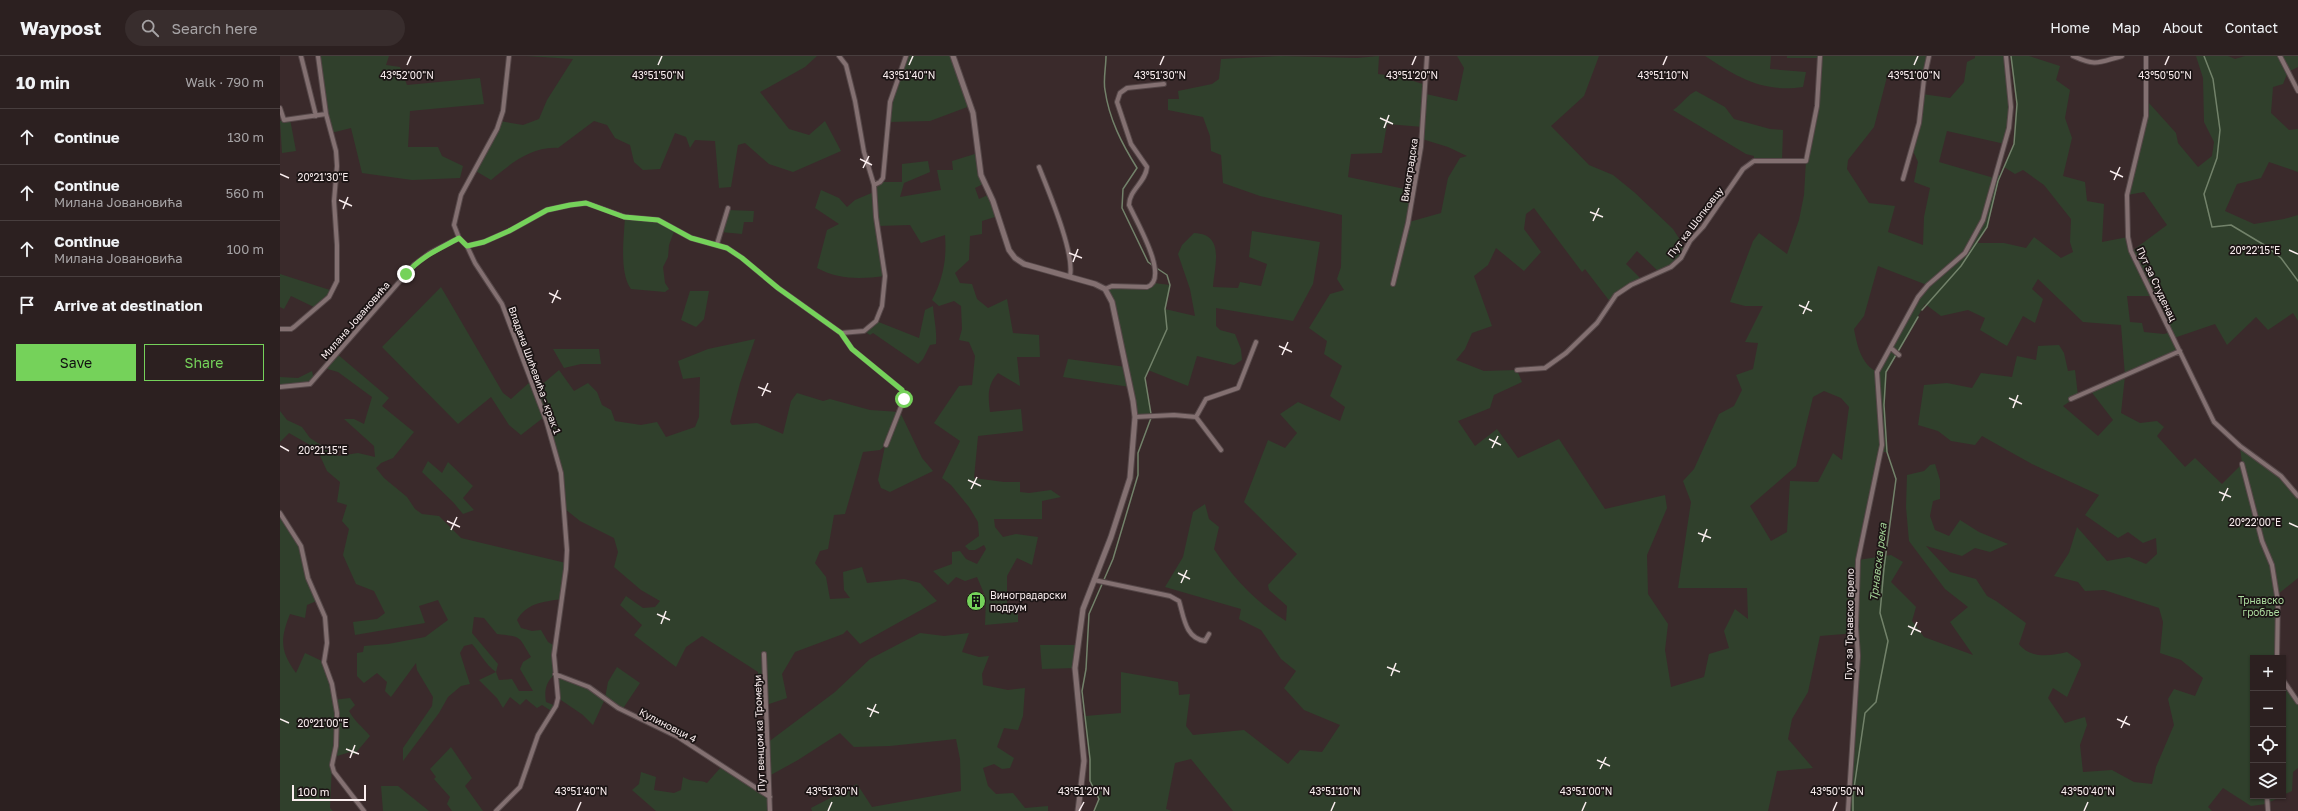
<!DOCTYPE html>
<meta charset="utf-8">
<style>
:root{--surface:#2c2020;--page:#382d2d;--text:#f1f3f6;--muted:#a6a3a5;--line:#483e3e;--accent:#75d25a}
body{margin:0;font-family:"Golos Text",sans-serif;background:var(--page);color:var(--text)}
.controls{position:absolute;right:12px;bottom:12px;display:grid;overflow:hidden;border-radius:0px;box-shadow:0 1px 3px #0004}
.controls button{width:36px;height:36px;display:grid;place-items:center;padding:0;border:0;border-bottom:1px solid var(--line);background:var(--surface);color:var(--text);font:20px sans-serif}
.scale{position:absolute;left:12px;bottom:10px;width:74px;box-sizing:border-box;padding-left:4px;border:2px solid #faeeef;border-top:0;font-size:11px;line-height:14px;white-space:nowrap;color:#faeeef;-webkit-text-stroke:3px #1c1515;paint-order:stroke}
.stop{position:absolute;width:12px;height:12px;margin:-9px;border:3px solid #75d25a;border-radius:50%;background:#fff}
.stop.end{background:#75d25a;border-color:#fff;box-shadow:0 1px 4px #0008}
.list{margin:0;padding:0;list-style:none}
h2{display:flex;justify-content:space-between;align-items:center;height:52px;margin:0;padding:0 16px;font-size:17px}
h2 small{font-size:13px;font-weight:400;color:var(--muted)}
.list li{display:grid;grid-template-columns:26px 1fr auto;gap:12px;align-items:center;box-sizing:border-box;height:56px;padding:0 16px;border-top:1px solid var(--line)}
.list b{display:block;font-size:15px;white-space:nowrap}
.list p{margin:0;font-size:13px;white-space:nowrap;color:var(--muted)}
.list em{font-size:13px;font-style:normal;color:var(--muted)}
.actions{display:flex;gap:8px;padding:12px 16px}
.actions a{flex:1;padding:9px 0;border:1px solid var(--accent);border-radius:0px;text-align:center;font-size:14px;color:var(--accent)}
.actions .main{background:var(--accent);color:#111}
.icon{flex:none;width:22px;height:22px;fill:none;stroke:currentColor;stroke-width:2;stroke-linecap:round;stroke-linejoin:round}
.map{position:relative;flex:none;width:2018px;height:755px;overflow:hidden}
header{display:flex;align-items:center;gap:24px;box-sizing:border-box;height:56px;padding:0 20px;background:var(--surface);border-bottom:1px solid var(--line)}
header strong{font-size:19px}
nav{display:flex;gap:22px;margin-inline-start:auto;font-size:14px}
.search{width:280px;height:36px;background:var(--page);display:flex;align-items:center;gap:10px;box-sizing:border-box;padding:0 14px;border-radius:22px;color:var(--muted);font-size:15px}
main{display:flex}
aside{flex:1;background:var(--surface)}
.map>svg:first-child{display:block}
.green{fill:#30402c;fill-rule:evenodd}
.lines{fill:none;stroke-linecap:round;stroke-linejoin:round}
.stream{stroke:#72826a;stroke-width:1.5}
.minor-casing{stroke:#554748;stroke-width:6}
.tertiary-casing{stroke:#554748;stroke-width:7}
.minor{stroke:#837071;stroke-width:4}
.tertiary{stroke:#837071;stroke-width:5}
.route{stroke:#75d25a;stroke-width:5}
.ticks{fill:none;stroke:#faeeef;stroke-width:1.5}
.labels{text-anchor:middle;stroke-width:3.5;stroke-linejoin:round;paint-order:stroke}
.street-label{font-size:10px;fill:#faeeef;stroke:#1c1515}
.poi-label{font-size:10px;fill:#faeeef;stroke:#1c1515;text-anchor:start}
.park-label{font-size:10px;fill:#acdb9f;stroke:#1c1515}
.water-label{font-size:11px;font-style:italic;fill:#a2d195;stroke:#1c1515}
.ticks-label{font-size:10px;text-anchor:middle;fill:#faeeef;stroke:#1c1515;stroke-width:3.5;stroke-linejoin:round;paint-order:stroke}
</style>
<header>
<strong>Waypost</strong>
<div class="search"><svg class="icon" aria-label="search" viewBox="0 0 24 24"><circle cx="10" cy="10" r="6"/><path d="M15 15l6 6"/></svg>Search here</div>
<nav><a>Home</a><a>Map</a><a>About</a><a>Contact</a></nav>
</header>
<main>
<aside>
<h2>10 min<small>Walk · 790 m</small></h2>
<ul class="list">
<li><svg class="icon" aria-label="ahead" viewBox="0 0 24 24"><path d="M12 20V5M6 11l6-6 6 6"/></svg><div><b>Continue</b></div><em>130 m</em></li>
<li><svg class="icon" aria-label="ahead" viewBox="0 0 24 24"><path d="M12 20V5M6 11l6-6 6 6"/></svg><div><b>Continue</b><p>Милана Јовановића</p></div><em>560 m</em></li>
<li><svg class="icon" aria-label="ahead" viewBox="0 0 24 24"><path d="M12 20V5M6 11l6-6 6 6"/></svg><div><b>Continue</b><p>Милана Јовановића</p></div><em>100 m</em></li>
<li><svg class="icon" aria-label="arrive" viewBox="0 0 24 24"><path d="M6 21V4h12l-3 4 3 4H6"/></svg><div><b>Arrive at destination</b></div></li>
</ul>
<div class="actions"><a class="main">Save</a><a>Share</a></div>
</aside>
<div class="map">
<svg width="2018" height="755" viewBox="0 0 2018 755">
<rect width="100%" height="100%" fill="#3a2a2b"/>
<!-- green -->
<path class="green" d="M38 0H109L106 9 120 11 127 29 200 22 204 48 130 55 128 91H158L162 100 183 110 180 122 132 124 82 117 71 72 51 77Z
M246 0H537L525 11 480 36 509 73 529 79 545 65 561 95 513 116 489 108 465 87 458 89 451 131 439 132 435 85 415 84 410 92 406 81 395 77 380 113 363 114 354 106 350 89 335 82 327 69 314 65 278 92C252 90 230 108 211 124L194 114 220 65 243 69 259 63 267 44 293 3Z
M626 0H673L690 50 650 65 608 66 610 46Z
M1001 0 1077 2 1099 0 1098 18 1121 21 1146 29V38L1177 45 1184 12 1177 0H1319L1304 40 1271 70 1309 109 1333 119 1354 136 1393 173 1406 193C1399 205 1391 211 1379 216L1357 195 1346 208 1362 224 1336 239 1331 247 1305 213 1302 216 1254 152 1246 158 1244 173 1261 196 1244 215 1216 192 1208 209 1194 220 1212 270 1192 277 1185 293 1176 304 1204 315 1237 314 1242 326 1214 339 1210 352 1178 365 1195 390 1217 373 1238 402 1279 383 1325 453 1385 439 1387 452 1367 499 1368 538 1388 568 1385 594 1391 631 1424 621 1429 598 1449 592 1444 575 1455 553 1468 563 1467 532H1398L1411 446 1403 425 1414 413 1439 358 1454 350 1462 334 1456 319 1473 313 1478 287 1465 286 1483 250H1465L1450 246 1473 185 1479 177 1507 198 1519 164 1524 139 1526 105 1537 50 1539 2H1507V0H1649L1644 23 1608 17 1594 71 1568 104 1567 113 1589 147 1615 150 1608 176 1643 189 1644 161 1650 132 1634 126 1638 106 1632 93 1639 67 1642 38 1670 42 1684 26 1687 6 1695 2V0H1726L1731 51 1725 88 1667 75 1659 106 1714 122 1716 117 1720 120 1707 171 1697 187H1724L1746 192 1754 181 1781 202 1793 196 1790 186 1791 163 1764 129 1743 114 1735 118 1724 111 1734 88 1737 48 1731 0H1749L1780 10 1776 24 1790 34 1785 62 1792 82 1783 120 1805 126 1807 145 1824 148 1822 186 1848 181 1852 195 1887 169 1864 136 1847 139 1866 60V46L1869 47 1896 77 1898 87 1918 111 1932 100 1934 86 1924 66 1923 22 1916 0H1948L1955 3 1965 0H2018V11L2008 16 2003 28 1993 31 1991 57 2009 74 2018 73V116L1989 106 1981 122 1957 128 1945 155 1974 168 2004 163 2018 159V265L2013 257 1988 274 1976 261 1947 289 1935 268 1894 282 1900 295 1845 320 1841 357 1860 367 1877 365 1884 371 1877 380 1905 411 1915 402 1942 428 1962 408 1960 390 1999 419 2018 440V522L1997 539V602H1973V740H2002L1986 748 1971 750 1943 732 1928 751 1932 755H1568L1578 600 1576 577 1540 580 1528 636 1512 663 1508 683 1533 712 1497 715 1488 755H953L911 703 895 707 886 753 892 755H814L819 743 810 725V703L805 660 841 657V616L898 626 899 639 910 638 906 670 913 679 964 674 1008 708 1020 694 1042 696 1060 669 1024 654 1004 632 1016 615 1001 603 981 574 959 563 961 553 885 531 903 501 913 456 925 448 929 463 939 471 934 493C953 522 977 547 1006 565L1007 550 989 534 988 529 1017 498 964 446 988 384 1005 392 1017 377 1000 358 1018 346 1060 365 1065 351 1050 340 1062 310 1044 298 1047 285 1029 272 1050 238 1064 234 1057 223 1061 211 1062 159 980 140 943 127 941 99 931 95 930 80 923 61 888 54V43H899L898 35 932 28 939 23 941 3ZM1107 68 1143 71 1142 83 1168 91 1187 100 1180 102 1168 122 1161 157 1129 166 1134 135 1068 121 1071 98 1102 97ZM1598 210 1647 229 1597 316C1581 308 1577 289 1574 273L1584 260ZM1758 223 1803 266 1841 269 1845 320 1810 334 1833 364 1818 380 1783 350 1798 340 1795 314 1788 315 1784 297 1779 289 1758 290 1756 304 1737 300 1732 321 1701 317 1692 332 1667 327 1644 329 1638 369 1658 375 1671 385 1695 389 1702 380 1752 408 1819 439 1805 459 1838 482 1848 476 1863 487 1876 482 1877 498 1866 508 1849 501 1827 505 1797 471 1789 497 1774 520 1798 526 1805 535 1824 534 1879 552 1883 566 1880 597 1901 604 1923 622 1915 640 1894 633 1888 643 1894 669 1876 711 1872 728 1854 726 1832 714 1803 716 1800 689 1807 669 1805 661 1785 667 1768 642 1773 632 1787 641 1801 609 1800 605 1787 596C1771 600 1750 603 1739 588L1746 567 1716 545 1707 540 1696 523 1670 516 1646 490 1682 500 1695 492 1710 496 1728 488 1699 476 1680 464 1669 480 1655 474 1650 460 1653 445 1660 443V424L1655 408 1650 409 1644 415 1627 419 1626 451 1629 485 1665 533 1688 551 1670 566 1693 599 1644 581 1632 565 1636 551 1611 526 1623 506 1611 499 1578 504 1601 396H1607L1604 349 1606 316 1645 248 1661 260 1688 254 1705 262 1700 274 1727 290 1743 260 1755 267 1763 243 1752 233ZM1847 240H1873L1891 276 1884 278 1864 276 1862 267 1850 266ZM1544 335 1561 342 1569 351 1562 404 1553 397 1538 426 1510 425 1507 476 1491 485 1470 450 1516 410 1533 341Z
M1425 0H1491L1490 13 1526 16 1523 31C1483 37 1457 21 1425 0Z
M1416 35 1445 51 1454 63 1490 73 1503 74 1502 105H1474V100L1466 98 1393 54C1402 48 1407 39 1416 35Z
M10 63 16 95 2 97 0 65Z
M698 97 705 127 695 132 699 143 710 138 718 160 702 165V178L690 180 689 204 675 217 680 227 692 228 697 243 708 252 727 243 733 277 759 279 760 301H737L740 330 718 317C707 329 708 340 710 356L741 353 743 375 698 380 694 422 724 426H740V436L749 437 771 434 781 441 762 445V463H714L715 471 723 481 736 478 758 481 752 509 737 502 727 520V553H738V566L705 569 706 542 697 521 685 525 676 521 668 529 653 515 672 508V496L680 495 686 503 697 508 706 493 704 489 695 494H689L685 490 699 480 698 466 689 451 671 429 662 422 680 385 654 367 679 330 692 329 695 300 689 286 679 284 682 273 681 250 674 245 659 250 652 244C663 223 667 203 665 179L641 187 630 169 597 170 605 220C581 223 559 224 537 212L547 174 559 168 535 152 541 134 559 142 567 151 575 144 594 136V129L600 126H622V108L648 105 650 116 624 127 620 141 661 134 657 114H673L672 105Z
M448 154 474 155 473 166H464L462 178 441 176Z
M345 161 378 164 395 173 389 189 388 201 383 211 385 227 389 233 385 236 351 233C339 217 344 181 345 161Z
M972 175 1040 186 1033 228 1013 265 936 252V270L940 274 955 278 961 293 962 304 954 309 917 300 908 330 868 314 865 322 871 361H855L850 331 783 321 788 303 846 311 828 231H867L874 227 890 229 885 253 915 260 910 233 898 198 902 189 914 177C946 178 934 211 933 231L958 232 960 226 981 230 987 208 969 201Z
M0 218 53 235 36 252 11 240 4 253 0 251Z
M161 231 223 337 231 343 251 325 253 331H259L279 314 294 335 308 327 317 336 322 349 331 354 335 365 361 369 377 366 386 381 415 371 419 361 420 321 403 323 398 305 428 293 475 283 460 327 450 366 452 369 477 367 503 378 511 345 517 337 543 345 550 343 590 354 620 356 642 402 653 415 610 436 601 432 598 424 605 390 600 394 583 396 565 458 554 459 548 493 540 495 535 507 546 521 550 543 570 542 564 534 563 516 582 511 587 527 624 523 640 527 657 545 580 588 567 574 563 578 515 596 502 618 507 642 486 649 476 642 478 616 422 580 406 591 396 611 354 579 362 569 340 549 346 540 363 552 375 551 380 545 361 534 334 511 338 496 334 482 300 465 285 453 281 417 264 361 241 379 229 369 211 341 178 368 102 291Z
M410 235H429L424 263 416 271 401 264Z
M653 250C654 264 657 274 656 288L650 289 643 303 638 308 593 277 590 279 584 275 596 265 639 282 645 254Z
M273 293H319L321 308H301L284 312Z
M56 297 109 342 102 350 134 376 113 402 101 407 96 412 104 422 127 441 135 453 142 458 159 460 181 482 286 507 282 543C262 546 247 547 237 564L241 572 252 575 261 574 268 586 275 590V618L309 631 325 642 328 626 337 611 360 627 342 654 325 643 313 669 303 659 278 642 275 618C266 626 264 634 266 646L276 650 273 656 262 649 257 652 246 643 240 649 230 641 223 652 217 642 199 624 216 616C205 608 201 598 192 588L184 590 180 597 190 628 181 630 168 641 159 657 123 705V692L152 650 153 641 137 614 136 607 111 641 105 635 107 626 97 617 84 627 77 620V597L83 596 84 590 108 588 145 581 168 564 158 544 139 550 145 567 75 579 73 566 97 563 105 557 94 535 76 528 63 499 69 473 62 465 67 449 57 446 60 426 47 415 37 393 9 377 0 386V355L7 364 22 371 30 382 58 400 78 397 95 401 94 390 64 363H74L84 368 92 341 58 316 44 312ZM194 561 204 562 217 578C243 581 238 580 251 601L243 606 240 613 253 635H239L232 623 219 624 216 616 218 608 192 577Z
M32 315 34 324 30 328 0 331V321L18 322Z
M148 405 162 417 168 406 193 430 183 442 194 454 183 458 173 446 142 416Z
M0 457 21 490 28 522 39 544 27 549 25 562 10 558C0 583 0 595 16 617L25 597 44 606 52 628 53 644 70 642 75 649 69 655C74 665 83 671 90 680L74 699 70 696 54 701 52 709 40 707 52 709 50 752 53 755H0Z
M640 577 664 580 689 577 682 596 699 601 709 600 702 618 703 629 728 634 745 632 743 660 738 674 724 672 717 691 734 702 730 712 722 713 714 708 703 712 708 730 716 738 733 737 745 752 768 750V755H532L531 752 577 728 592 751 681 735 680 703 676 683 610 690 574 691 560 677 518 704 489 720 487 687 555 636 590 603Z
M760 589H798L795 612 762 613Z
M2003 624 2018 646V712L2013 716 2012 735 2003 739Z
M171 691 192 722 185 730 203 755H172L167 748 170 741 154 723 156 721 150 713Z
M442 710 490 741V755H376L352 734 359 728 361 716 376 721 374 734 394 737 401 734 403 721C413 727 419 723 427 727Z
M101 730H118L149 755H103Z"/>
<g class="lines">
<!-- stream -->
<path class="stream" d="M826 0C826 11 823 24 825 34 829 63 842 88 857 112L843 133 842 152 868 206 872 209
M1924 0 1933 23 1940 74 1937 102 1924 138 1932 171 1951 169 1986 190 2001 202 2018 225
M1642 254 1681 210 1707 171 1718 125 1734 88 1737 48 1731 0
M871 358 865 322 887 273 885 253 890 229 887 219 875 211
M814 755 819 743 810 725V703L802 635 806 613 809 558 833 503 858 419V397L871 362
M1573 755V739L1585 657 1596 646 1608 585 1600 557 1604 512 1616 423 1607 396 1604 349 1606 316 1638 261"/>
<defs>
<path id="minor" d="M21 0 36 60
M559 0 566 9 575 45 584 96 594 129 596 161 605 220 602 250 596 265 584 275 561 277
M1793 0C1817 11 1819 6 1842 0
M1866 0V60L1847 139 1848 181 1851 195 1934 366 1960 390 2001 420 2018 440
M2000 0 2018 35
M0 52 4 64 46 58
M759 111C768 134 795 197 790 220
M1623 123 1639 67 1644 23 1649 0
M594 129 600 126 603 122 610 46 626 0
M437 188 448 152
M187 190 204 186 229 175 267 154 290 149 306 147 345 161 378 164 411 182 447 192 462 202 498 232 561 277 572 293 622 334 624 343 606 389
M1113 228 1128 167 1141 91 1147 0
M825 233 832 230 867 231C891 223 855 163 849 149 849 134 866 126 867 111L851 88 837 46 840 37 847 32 884 28
M0 273H11L14 271 49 241 57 225V189L54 145 57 110 56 95 46 58 38 0
M1611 292 1619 299
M1237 314 1265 312 1286 297 1317 267 1336 239 1351 229 1391 211 1401 202 1410 185 1423 171 1463 113 1474 105H1526L1537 50 1540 0
M0 331 30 328 134 209 150 197 179 182
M1791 343 1900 295
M855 361 894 359 916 361 941 394
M916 361 926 343 958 332 976 286
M1962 408 1982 485 1992 509 1998 546 1997 602
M0 457 21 490 28 522 45 561 47 587 44 606 52 628 57 657 56 690 52 709 54 716 84 755
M814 524 890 540 899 545C904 561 905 582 925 585L929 578
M484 598 490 755
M275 618 309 631 338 652 398 681 490 741
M2003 624 2018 646
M1987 740 1988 755
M216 755 240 731 258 679 276 650 278 642 274 599 286 513 287 494 281 417 266 364 222 248 195 207 187 190 179 182 174 169 181 139 217 73 223 55 229 0
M1568 755 1578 600 1576 571 1578 504 1602 389 1597 316 1638 241 1648 229 1685 197 1703 164 1729 72 1731 51 1726 0"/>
<path id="tertiary" d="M673 0 693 57 701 119 713 145 729 194 735 202 744 208 815 228 825 233 832 246 853 345 855 361 850 422 831 481 803 553 795 612 804 705 798 755"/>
</defs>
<!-- minor casing -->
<use href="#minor" class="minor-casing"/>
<!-- tertiary casing -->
<use href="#tertiary" class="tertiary-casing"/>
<!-- minor -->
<use href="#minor" class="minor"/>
<!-- tertiary -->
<use href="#tertiary" class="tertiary"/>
</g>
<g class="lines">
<!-- route -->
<path class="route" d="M126 218C141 200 160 193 179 182L187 190 204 186 229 175 267 154 290 149 306 147 344 161 378 164 411 182 447 192 462 202 498 232 561 277 572 293 622 334 624 343"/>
</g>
<!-- ticks -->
<path class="ticks" d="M127 9 131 0M378 9 382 0M629 9 633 0M880 9 884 0M1132 9 1136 0M1383 9 1387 0M1634 9 1638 0M1885 9 1889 0M1100 62 1113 68M1104 72 1109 59M580 103 592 109M583 112 589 100M1830 115 1843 121M0 118 9 122M1834 124 1840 111M59 144 72 150M63 153 68 141M1310 156 1323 161M1313 165 1319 152M2009 194 2018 198M789 197 802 202M793 206 798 193M269 237 281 243M272 247 278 234M1519 249 1532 255M1523 258 1529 245M999 290 1012 296M1002 299 1008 286M478 331 491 336M482 340 488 327M1729 342 1742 348M1733 352 1738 339M1209 383 1221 389M0 390 9 395M1212 392 1218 380M688 424 701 430M691 433 697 421M1939 436 1951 441M1942 445 1948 432M167 465 180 471M2009 467 2018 471M171 474 177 461M1418 477 1431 482M1422 486 1427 473M898 517 910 523M901 527 907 514M377 558 390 564M381 568 386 555M1628 570 1641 576M1631 579 1637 566M1107 611 1120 616M1111 620 1116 607M587 652 599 657M590 661 596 648M0 663 9 667M1837 663 1850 669M1841 672 1847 660M66 693 79 698M70 702 75 689M1317 704 1330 710M1320 713 1326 701M297 755 301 746M548 755 552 746M799 755 804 746M1051 755 1055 746M1302 755 1306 746M1553 755 1557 746M1804 755 1808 746"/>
<!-- icons -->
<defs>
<symbol id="building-disc" viewBox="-11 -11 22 22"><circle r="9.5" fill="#75d25a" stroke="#1c1515"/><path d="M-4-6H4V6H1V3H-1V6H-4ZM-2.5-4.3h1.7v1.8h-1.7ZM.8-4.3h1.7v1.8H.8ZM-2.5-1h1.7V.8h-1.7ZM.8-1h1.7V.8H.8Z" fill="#111"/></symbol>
</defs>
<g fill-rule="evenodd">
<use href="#building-disc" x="685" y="534" width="22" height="22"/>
</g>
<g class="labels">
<!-- street labels -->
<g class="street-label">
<text transform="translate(1129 114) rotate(-81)" y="4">Виноградска</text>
<text transform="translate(1415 166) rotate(-53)" y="4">Пут ка Шопковцу</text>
<text transform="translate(1877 228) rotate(65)" y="4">Пут за Студенац</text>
<text transform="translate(75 264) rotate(-49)" y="4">Милана Јовановића</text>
<text transform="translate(255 314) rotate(70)" y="4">Владана Шићевића - крак 1</text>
<text transform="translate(1569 568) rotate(-89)" y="4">Пут за Трнавско врело</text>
<text transform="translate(388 669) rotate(27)" y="4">Кулиновци 4</text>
<text transform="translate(479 677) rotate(-92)" y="4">Пут венцом ка Тромеђи</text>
</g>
<!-- poi labels -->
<g class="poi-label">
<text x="710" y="543">Виноградарски<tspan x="710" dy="12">подрум</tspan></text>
</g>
<!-- park labels -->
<g class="park-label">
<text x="1981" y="548">Трнавско<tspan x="1981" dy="12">гробље</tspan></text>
</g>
<!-- water labels -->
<g class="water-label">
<text transform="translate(1598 506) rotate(-83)" y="4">Трнавска река</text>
</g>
</g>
<g class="ticks-label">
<text x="127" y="23">43°52'00"N</text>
<text x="378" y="23">43°51'50"N</text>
<text x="629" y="23">43°51'40"N</text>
<text x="880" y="23">43°51'30"N</text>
<text x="1132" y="23">43°51'20"N</text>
<text x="1383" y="23">43°51'10"N</text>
<text x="1634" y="23">43°51'00"N</text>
<text x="1885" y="23">43°50'50"N</text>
<text x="43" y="125">20°21'30"E</text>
<text x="1975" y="198">20°22'15"E</text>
<text x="43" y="398">20°21'15"E</text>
<text x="1975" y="470">20°22'00"E</text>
<text x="43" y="671">20°21'00"E</text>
<text x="301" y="739">43°51'40"N</text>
<text x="552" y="739">43°51'30"N</text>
<text x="804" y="739">43°51'20"N</text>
<text x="1055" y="739">43°51'10"N</text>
<text x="1306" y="739">43°51'00"N</text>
<text x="1557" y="739">43°50'50"N</text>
<text x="1808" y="739">43°50'40"N</text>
</g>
</svg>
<div class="controls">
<button>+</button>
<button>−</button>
<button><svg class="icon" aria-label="locate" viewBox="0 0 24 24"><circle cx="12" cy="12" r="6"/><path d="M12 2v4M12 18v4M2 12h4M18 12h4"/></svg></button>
<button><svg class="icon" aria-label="layers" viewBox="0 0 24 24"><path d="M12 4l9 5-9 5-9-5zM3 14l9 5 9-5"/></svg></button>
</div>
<div class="scale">100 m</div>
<div class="stop" style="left:624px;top:343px"></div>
<div class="stop end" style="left:126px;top:218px"></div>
</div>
</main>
